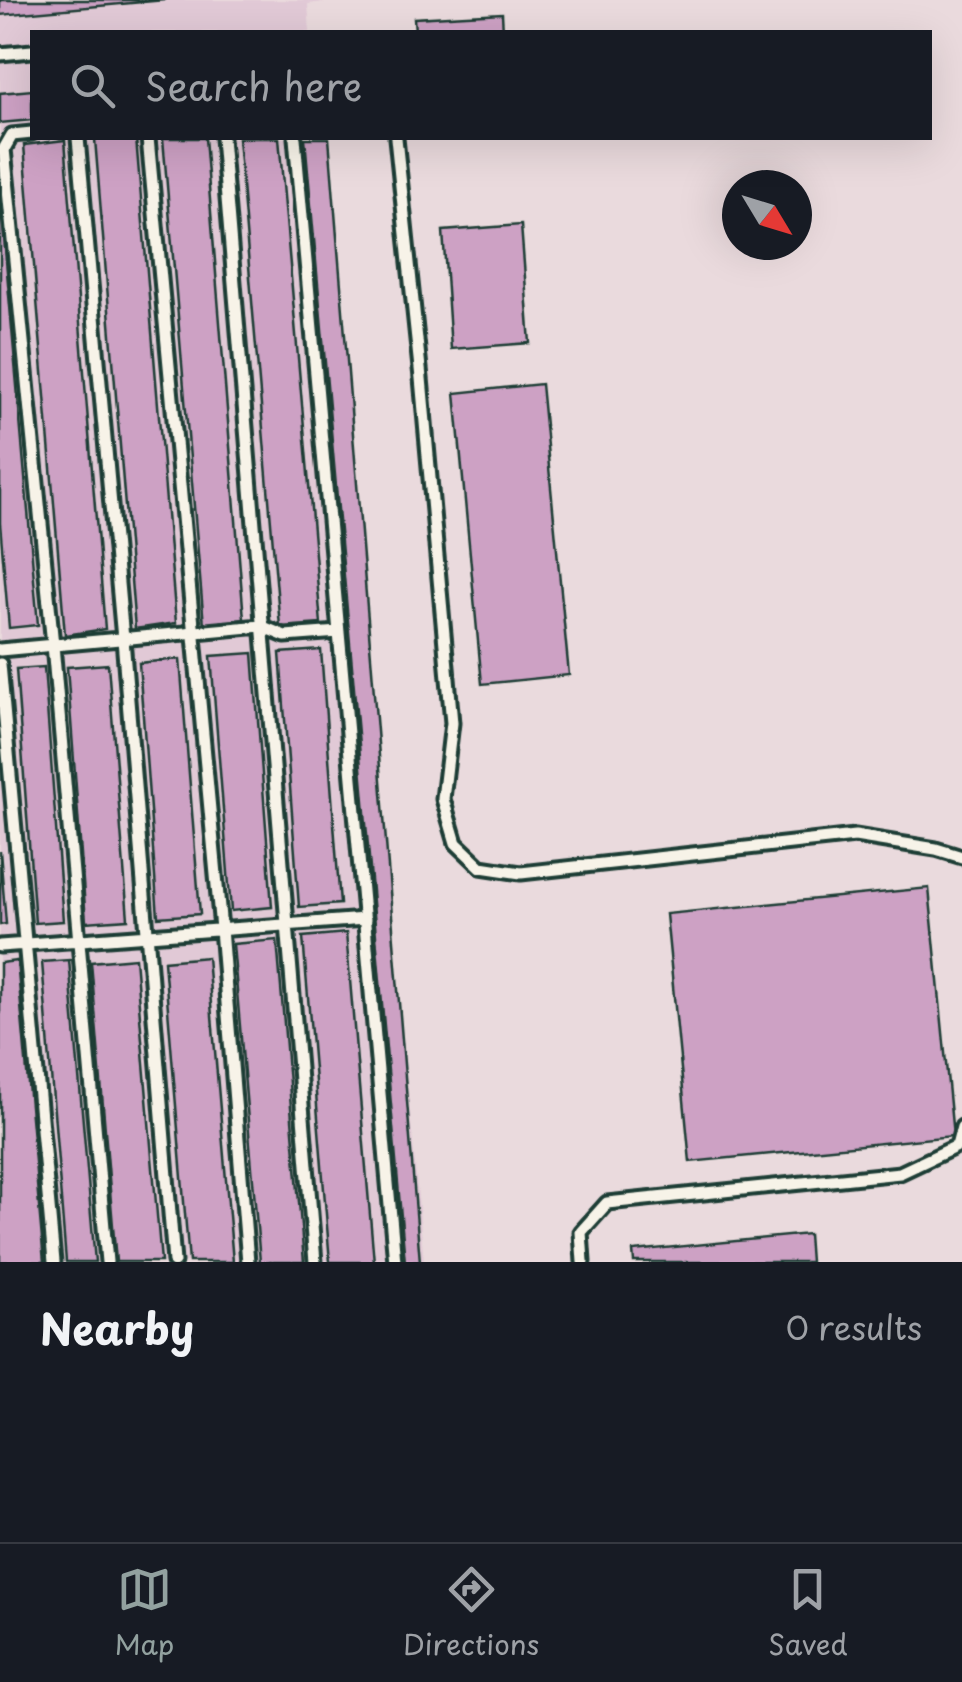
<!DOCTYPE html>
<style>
:root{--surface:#171b24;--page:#20242c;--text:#f1f3f6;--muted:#9ea1a6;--line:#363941;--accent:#92a19f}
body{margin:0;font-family:"Playpen Sans",sans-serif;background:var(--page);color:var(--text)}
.compass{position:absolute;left:722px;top:170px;width:90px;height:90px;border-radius:50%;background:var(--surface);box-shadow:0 10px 40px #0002;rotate:128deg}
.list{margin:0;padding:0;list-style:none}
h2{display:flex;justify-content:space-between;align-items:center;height:130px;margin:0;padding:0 40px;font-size:42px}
h2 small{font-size:32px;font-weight:400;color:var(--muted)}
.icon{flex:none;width:55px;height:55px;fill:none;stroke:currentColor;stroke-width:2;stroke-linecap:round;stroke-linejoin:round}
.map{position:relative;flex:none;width:962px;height:1262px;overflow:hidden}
.search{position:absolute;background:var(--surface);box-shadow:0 10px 40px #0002;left:30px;right:30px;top:30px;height:110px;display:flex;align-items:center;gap:25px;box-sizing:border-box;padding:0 35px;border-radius:0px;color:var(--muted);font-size:38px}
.sheet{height:280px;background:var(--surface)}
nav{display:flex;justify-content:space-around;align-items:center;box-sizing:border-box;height:140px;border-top:2px solid var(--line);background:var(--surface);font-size:28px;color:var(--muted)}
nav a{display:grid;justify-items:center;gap:5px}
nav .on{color:var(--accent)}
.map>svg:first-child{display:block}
.built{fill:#e1c9d6}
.building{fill:#cda1c4;stroke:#1f3d34;stroke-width:2.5}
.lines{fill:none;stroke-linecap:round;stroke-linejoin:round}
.lane-casing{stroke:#1f3d34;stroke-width:19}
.lane{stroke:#f7f3e8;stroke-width:11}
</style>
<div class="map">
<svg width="962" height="1262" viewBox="0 0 962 1262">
<rect width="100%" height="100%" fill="#eadadd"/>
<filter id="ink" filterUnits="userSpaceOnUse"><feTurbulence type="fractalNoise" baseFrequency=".01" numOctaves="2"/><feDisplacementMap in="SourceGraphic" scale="20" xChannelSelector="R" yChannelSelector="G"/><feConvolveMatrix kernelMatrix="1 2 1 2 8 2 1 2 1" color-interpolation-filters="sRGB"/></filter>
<g filter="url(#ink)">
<!-- built -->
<path class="built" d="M0 0H341L308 4 310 32H32V138H320L424 1262H0Z"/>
<!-- building -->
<path class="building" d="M0 0H165L0 15Z
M502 13 503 32H415L414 18Z
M32 90V120L0 123V93Z
M107 138H136L176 623 135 629 95 139Z
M163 138H205L244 619 204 625Z
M238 138H279L321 624 280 627Z
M305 138H329L420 1262H405Z
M65 140 105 629 65 635 24 145Z
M0 192 38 625 9 628 0 523Z
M521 225 530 343 451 349 443 231Z
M541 384 569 675 482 684 455 393Z
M321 650 340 904 299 907 280 653Z
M253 653 272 907 231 911 211 656Z
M180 659 200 914 158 917 139 663Z
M108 664 128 919 86 922 67 667Z
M44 667 63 921 35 923 16 669Z
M0 851 6 924 0 925Z
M929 888 953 1136 690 1162 666 914Z
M346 933 374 1262H330L303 937Z
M277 940 304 1262H260L233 944Z
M207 957 233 1262H189L164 961Z
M135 958 161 1262H116L91 962Z
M69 960 95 1262H66L42 962Z
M17 961 44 1262H0V963Z
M808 1234 810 1262H634L633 1251Z"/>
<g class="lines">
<defs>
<path id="lane" d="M0 54 32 51
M32 133 12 135 4 149 53 645 107 1262
M78 138 123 639 174 1262
M148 138 221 929 248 1262
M222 138 315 1262
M295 138 395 1262
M396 138 421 378 452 723 443 799 456 843 481 867 521 873 855 836 936 849 962 857
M0 650 261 626 285 636 339 632
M0 664 54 1262
M0 946 365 919
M583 1262 581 1232 607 1203 900 1173 957 1146 962 1127"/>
</defs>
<!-- lane casing -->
<use href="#lane" class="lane-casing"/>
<!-- lane -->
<use href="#lane" class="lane"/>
</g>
</g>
</svg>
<svg class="compass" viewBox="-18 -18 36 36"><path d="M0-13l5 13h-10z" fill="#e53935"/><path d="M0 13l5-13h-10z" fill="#9ea1a6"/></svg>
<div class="search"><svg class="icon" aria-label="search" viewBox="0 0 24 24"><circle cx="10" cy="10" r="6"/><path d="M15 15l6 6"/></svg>Search here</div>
</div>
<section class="sheet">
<h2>Nearby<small>0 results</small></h2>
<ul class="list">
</ul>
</section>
<nav>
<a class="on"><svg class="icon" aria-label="map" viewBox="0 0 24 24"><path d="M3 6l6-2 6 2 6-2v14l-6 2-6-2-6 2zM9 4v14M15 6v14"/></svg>Map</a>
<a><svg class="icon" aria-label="directions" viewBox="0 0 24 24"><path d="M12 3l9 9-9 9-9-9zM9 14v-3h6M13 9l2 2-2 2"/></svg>Directions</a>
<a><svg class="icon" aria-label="saved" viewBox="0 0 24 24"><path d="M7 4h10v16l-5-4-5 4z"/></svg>Saved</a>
</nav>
